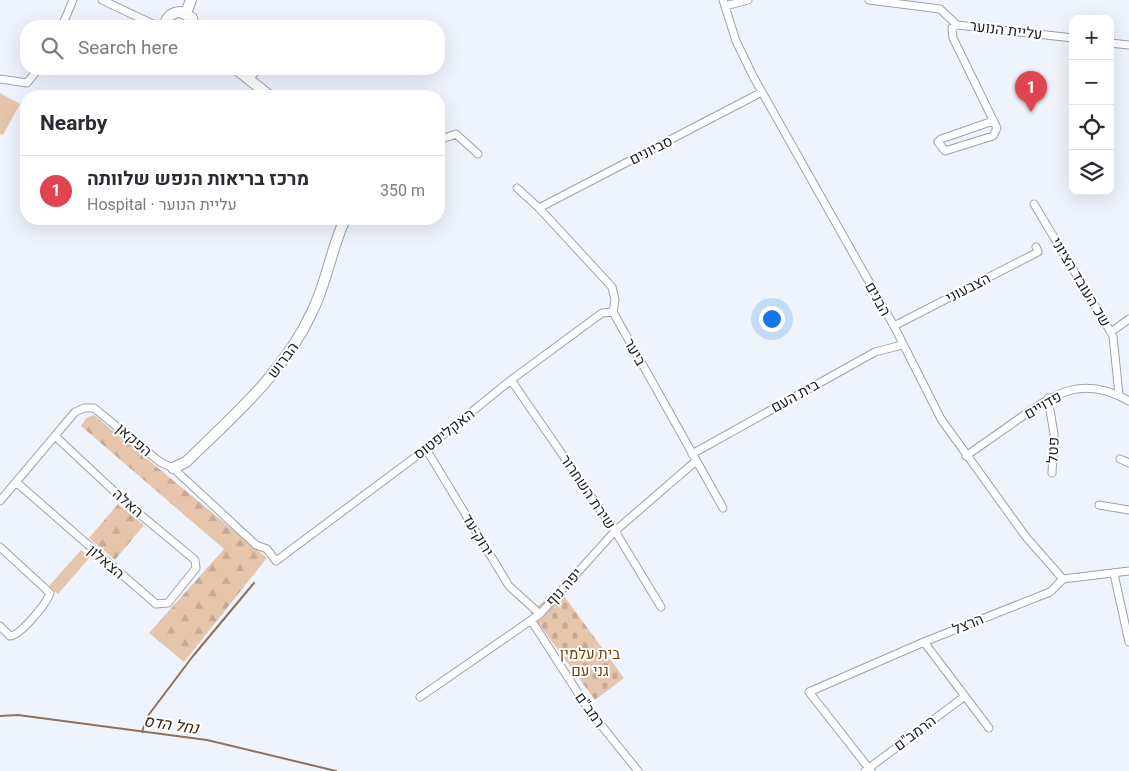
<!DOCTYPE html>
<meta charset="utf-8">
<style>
:root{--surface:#fff;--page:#f7f7f7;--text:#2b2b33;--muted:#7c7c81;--line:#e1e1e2;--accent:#2563eb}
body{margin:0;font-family:Roboto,Heebo,sans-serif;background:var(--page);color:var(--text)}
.controls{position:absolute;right:15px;top:15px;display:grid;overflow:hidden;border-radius:10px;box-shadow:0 5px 20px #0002}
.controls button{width:45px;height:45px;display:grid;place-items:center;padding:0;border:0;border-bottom:1px solid var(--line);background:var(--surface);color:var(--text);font:25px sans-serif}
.you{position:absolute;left:771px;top:318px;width:18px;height:18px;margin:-12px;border:4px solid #fff;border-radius:50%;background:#1a73e8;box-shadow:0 0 0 8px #1a73e833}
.badge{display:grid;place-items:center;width:32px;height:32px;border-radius:50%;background:var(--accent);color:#fff;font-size:16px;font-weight:700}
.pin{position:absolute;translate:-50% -41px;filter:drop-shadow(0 1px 2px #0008)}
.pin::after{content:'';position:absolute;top:26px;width:18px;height:15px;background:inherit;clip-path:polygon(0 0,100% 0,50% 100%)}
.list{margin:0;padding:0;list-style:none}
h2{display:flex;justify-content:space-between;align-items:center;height:65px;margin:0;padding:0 20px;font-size:21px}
h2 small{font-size:16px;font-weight:400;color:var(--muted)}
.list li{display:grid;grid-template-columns:32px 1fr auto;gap:15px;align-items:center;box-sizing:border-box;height:70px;padding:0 20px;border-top:1px solid var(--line)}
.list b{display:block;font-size:19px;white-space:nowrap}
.list p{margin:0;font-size:16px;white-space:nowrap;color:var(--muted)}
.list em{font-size:16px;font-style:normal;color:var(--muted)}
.icon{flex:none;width:28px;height:28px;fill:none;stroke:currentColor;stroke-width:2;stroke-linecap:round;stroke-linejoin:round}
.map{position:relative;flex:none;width:1129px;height:771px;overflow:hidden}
.search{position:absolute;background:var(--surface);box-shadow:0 5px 20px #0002;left:20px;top:20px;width:425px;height:55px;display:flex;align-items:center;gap:12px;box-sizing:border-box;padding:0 18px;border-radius:20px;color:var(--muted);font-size:19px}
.panel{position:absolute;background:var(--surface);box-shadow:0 5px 20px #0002;left:20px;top:90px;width:425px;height:135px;border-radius:20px}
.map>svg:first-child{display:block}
.green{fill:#e6c5ad}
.forest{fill:url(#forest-firs)}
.cemetery{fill:url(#cemetery-stones)}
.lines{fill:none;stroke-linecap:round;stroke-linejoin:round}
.stream{stroke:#8d715d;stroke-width:2}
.street-casing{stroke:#9ba2af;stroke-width:9}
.secondary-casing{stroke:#9ba2af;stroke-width:12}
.street{stroke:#fff;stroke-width:7}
.secondary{stroke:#fff;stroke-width:10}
.labels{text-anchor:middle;stroke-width:4;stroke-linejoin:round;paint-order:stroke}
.street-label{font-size:15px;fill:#1d1f24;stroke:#fff}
.park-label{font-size:15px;fill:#76420c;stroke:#fff}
.water-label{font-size:16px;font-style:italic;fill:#3f2309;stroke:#fff}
</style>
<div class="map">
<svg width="1129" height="771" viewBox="0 0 1129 771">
<defs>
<pattern id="forest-firs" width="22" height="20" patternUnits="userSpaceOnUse" patternTransform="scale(1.25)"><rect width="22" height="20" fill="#e6c5ad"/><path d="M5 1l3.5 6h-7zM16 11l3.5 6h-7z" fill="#c5a995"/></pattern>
<pattern id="cemetery-stones" width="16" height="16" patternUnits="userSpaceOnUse" patternTransform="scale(1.25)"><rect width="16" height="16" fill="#e6c5ad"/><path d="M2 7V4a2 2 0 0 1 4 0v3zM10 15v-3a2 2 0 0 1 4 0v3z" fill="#c5a995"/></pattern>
</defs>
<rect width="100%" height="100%" fill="#eff4fc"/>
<!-- green -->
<path class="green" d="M0 93 20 104 3 135 0 134Z
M81 550 90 557 58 594 49 586Z"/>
<!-- forest -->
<path class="forest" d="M94 415 267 558 184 662 149 633 224 549 81 426 86 418Z
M118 504 144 525 115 560 89 538Z"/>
<!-- cemetery -->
<path class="cemetery" d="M559 589 624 678 595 700 530 612Z"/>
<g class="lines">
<!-- stream -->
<path class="stream" d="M0 716 18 715 207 740 336 771
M142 732 147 717 193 656 254 583"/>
<defs>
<path id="street" d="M102 0 157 26
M723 0 736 41 754 78 894 326 941 419 1026 537 1063 579
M869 0 940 9 957 25
M725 6 748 0
M62 26 73 0
M1110 43 1129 45
M0 79 27 83 38 69
M249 79 258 69
M993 121 941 139 938 142 945 151 993 136 997 128 953 38 952 28 957 25 1073 38
M439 140 456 134 478 154
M517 188 539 208 612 287 615 300 613 312 723 508
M1034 204 1113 336 1119 395
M539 208 762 92
M894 326 1038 252 1036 247
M1111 332 1129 319
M511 380 615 531 661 607
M1048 398 1054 434 1052 473
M426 449 509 586 540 614
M692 454 875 352 902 345
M966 456C984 443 1002 431 1020 418 1057 392 1084 375 1129 401
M1120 459 1129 463
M16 482 156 604 168 603 196 568 195 560 130 506 55 436
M0 501 75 412 84 408H94L160 462 173 468 256 545 267 549 276 561 426 449 511 380 602 313 613 312
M1099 505 1129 510
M0 547 50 593C47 603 20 636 10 636L0 626
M1114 574 1129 642
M531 620 589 710 638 771
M924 642 989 728
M420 697 540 614 615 531 696 461
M865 771 965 696
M871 771 809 692 924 642 1050 592 1063 579 1129 571"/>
<path id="secondary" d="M186 13 191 0
M165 26C166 17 172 12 181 12L192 18 194 26
M236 69 270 96
M173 468 186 462C233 416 284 373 312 312 327 282 331 249 345 219"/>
</defs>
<!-- street casing -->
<use href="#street" class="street-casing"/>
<!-- secondary casing -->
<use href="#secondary" class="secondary-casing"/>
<!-- street -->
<use href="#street" class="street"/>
<!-- secondary -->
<use href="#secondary" class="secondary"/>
</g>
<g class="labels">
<!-- street labels -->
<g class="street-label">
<text transform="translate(1006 30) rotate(7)" y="5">עליית הנוער</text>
<text transform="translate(651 150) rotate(-27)" y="5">סביונים</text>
<text transform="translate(1081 282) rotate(59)" y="5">שכ העובד הציוני</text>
<text transform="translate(968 288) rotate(-27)" y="5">הצבעוני</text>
<text transform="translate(878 299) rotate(61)" y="5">הבנים</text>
<text transform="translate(635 352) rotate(61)" y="5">ביער</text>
<text transform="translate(283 360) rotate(-53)" y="5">הברוש</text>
<text transform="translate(795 396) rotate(-29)" y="5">בית העם</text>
<text transform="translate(1043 405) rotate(-30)" y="5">פדויים</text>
<text transform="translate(444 434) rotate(-38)" y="5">האקליפטוס</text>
<text transform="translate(134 440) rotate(41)" y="5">הפקאן</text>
<text transform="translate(1053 450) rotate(-87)" y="5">פטל</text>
<text transform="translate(588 492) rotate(56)" y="5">שירת השחרור</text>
<text transform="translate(128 503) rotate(41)" y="5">האלה</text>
<text transform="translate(478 535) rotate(59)" y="5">ירוק-עד</text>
<text transform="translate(106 562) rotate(41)" y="5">הצאלון</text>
<text transform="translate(564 587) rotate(-48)" y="5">יפה נוף</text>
<text transform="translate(968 624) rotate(-22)" y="5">הרצל</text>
<text transform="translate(590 710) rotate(54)" y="5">רמב"ם</text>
<text transform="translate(915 733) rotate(-37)" y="5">הרמב"ם</text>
</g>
<!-- park labels -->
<g class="park-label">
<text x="590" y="659">בית עלמין<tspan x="590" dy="17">גני עם</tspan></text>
</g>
<!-- water labels -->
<g class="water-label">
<text transform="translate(171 724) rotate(8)" y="6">נחל הדס</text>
</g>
</g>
</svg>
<div class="controls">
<button>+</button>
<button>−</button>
<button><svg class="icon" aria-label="locate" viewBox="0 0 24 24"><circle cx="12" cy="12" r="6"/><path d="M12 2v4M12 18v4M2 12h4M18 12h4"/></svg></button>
<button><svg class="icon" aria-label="layers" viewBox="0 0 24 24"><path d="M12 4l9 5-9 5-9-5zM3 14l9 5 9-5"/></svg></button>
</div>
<div class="you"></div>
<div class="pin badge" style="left:1031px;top:112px;background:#e0444e">1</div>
<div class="search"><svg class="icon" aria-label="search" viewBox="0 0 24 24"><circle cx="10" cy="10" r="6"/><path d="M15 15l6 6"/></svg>Search here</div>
<section class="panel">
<h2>Nearby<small></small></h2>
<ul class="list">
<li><span class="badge" style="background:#e0444e">1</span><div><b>מרכז בריאות הנפש שלוותה</b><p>Hospital · עליית הנוער</p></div><em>350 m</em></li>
</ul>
</section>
</div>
